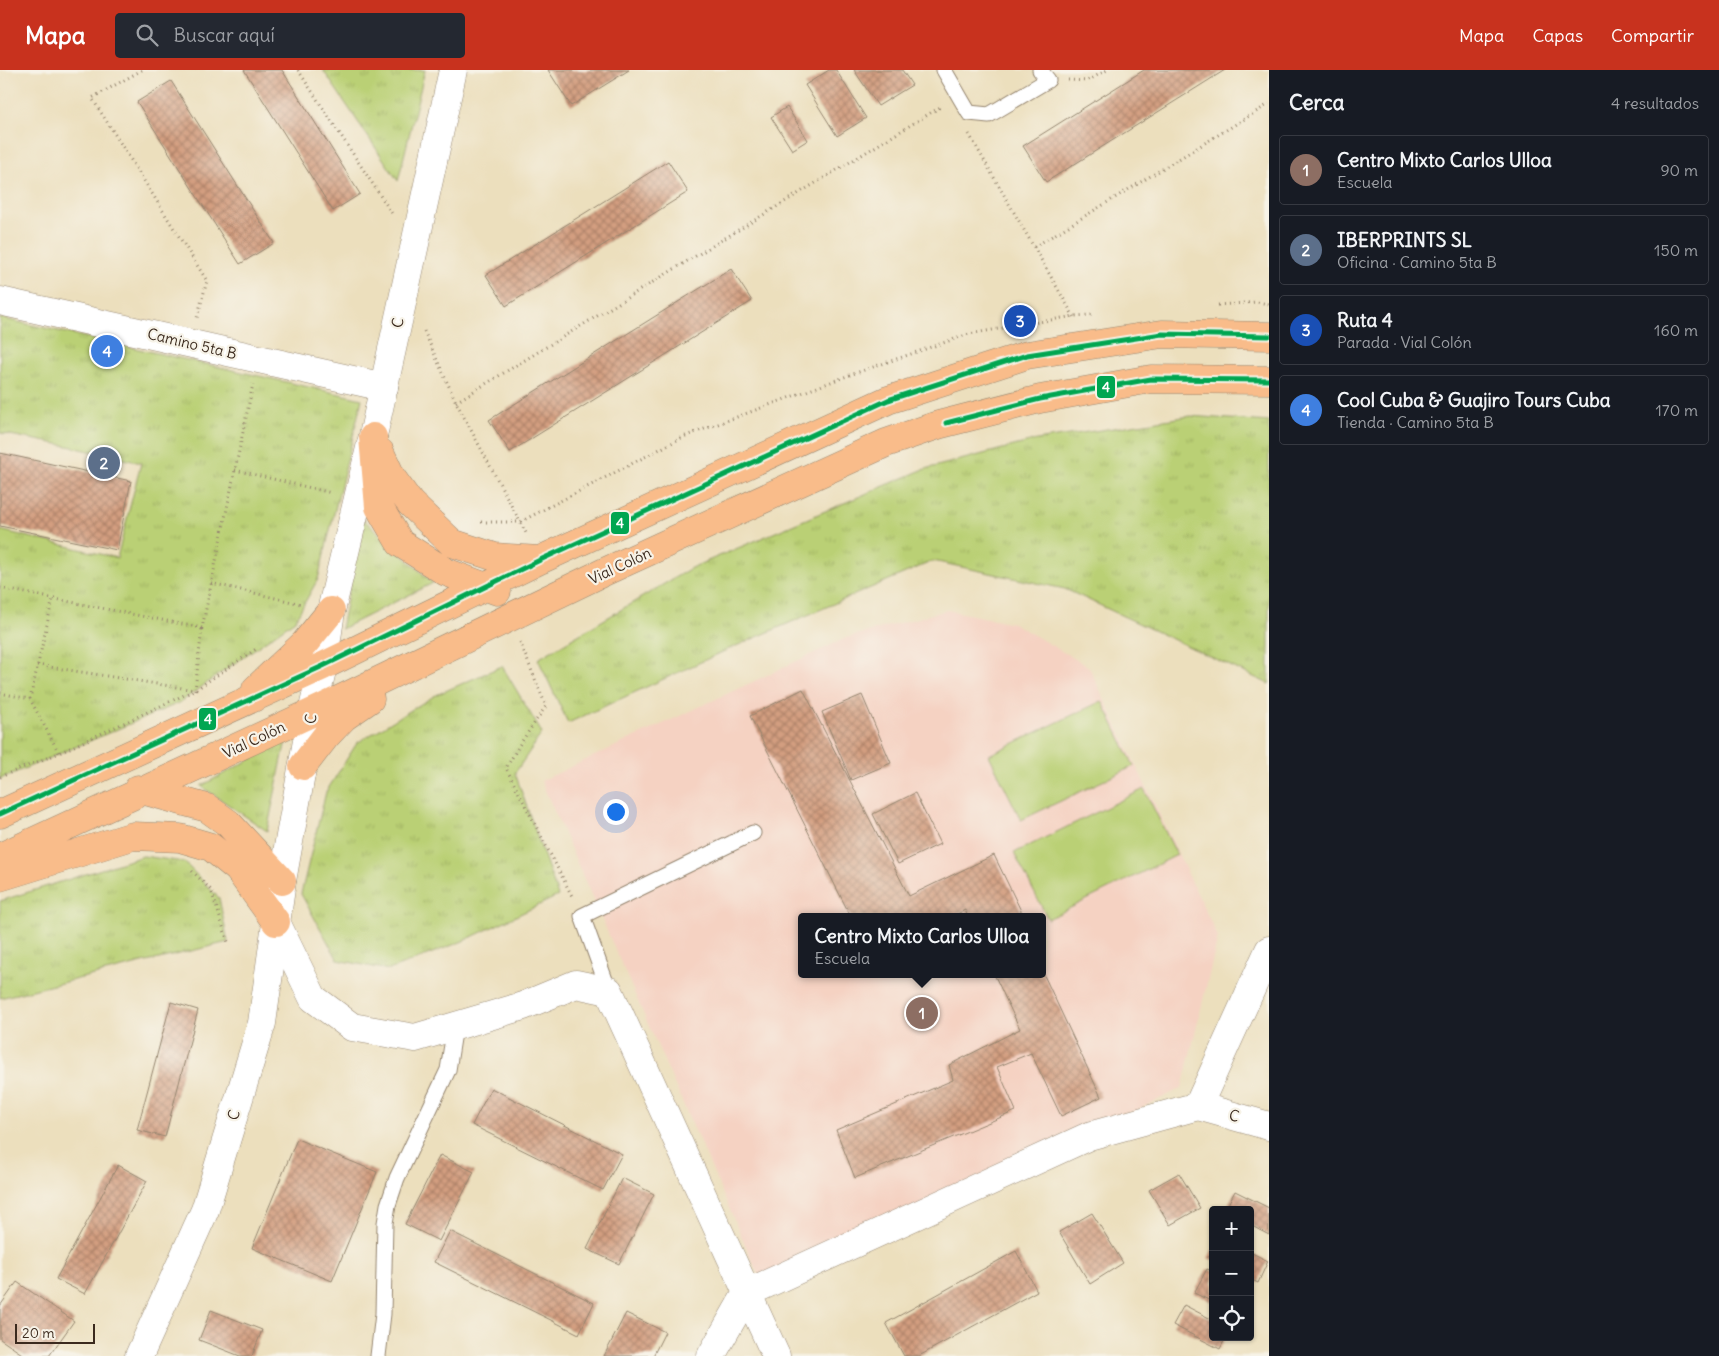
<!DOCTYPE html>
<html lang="es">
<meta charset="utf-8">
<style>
:root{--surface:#171b24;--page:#242831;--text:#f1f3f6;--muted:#9ea1a6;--line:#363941;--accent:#c8321e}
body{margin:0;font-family:Delius,sans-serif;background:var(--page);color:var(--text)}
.controls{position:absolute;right:15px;bottom:15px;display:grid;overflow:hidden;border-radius:5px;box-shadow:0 1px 4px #0004}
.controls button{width:45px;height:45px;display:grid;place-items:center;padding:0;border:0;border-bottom:1px solid var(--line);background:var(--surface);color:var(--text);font:25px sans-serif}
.scale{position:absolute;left:15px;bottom:12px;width:80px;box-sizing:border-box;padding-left:5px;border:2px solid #3b2a1e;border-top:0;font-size:14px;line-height:18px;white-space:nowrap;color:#3b2a1e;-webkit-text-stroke:4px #f7f3e8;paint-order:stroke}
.you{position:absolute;left:615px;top:741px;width:18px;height:18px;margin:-12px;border:4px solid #fff;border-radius:50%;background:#1a73e8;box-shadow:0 0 0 8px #1a73e833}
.badge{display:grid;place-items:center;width:32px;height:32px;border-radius:50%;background:var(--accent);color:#fff;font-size:16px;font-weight:700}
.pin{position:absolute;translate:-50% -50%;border:2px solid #fff;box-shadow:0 1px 5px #0006}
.popup{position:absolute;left:798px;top:843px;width:248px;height:65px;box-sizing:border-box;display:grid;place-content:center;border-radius:5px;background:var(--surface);filter:drop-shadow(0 1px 4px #0005);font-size:16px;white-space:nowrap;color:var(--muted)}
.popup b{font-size:19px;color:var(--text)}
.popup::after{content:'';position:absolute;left:50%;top:100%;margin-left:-10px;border:10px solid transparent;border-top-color:var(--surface)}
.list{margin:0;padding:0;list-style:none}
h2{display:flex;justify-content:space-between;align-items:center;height:65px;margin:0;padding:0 20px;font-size:21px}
h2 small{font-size:16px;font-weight:400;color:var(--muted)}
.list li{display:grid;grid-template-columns:32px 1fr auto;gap:15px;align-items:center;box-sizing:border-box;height:70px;margin:0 10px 10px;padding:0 10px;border:1px solid var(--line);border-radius:5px}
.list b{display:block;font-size:19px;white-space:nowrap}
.list p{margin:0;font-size:16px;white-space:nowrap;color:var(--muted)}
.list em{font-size:16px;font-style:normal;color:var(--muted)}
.icon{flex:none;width:28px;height:28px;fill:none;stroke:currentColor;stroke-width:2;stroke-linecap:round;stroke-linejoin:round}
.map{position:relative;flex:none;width:1269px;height:1286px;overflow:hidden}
header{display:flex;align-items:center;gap:30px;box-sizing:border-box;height:70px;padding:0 25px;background:var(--accent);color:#fff}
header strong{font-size:24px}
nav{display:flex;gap:28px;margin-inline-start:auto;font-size:18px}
.search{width:350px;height:45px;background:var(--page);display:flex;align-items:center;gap:12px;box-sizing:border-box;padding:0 18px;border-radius:5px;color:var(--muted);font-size:19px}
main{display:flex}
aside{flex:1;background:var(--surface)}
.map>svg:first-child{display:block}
.built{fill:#f5d2c2;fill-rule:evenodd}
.grass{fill:url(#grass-tufts);stroke:#7a7d49}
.pitch{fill:#bad074;stroke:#7a7d49}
.building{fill:url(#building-cross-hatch)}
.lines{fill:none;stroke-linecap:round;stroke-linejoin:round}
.service-casing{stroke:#94846e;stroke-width:17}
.minor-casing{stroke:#94846e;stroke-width:29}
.tertiary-casing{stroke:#94846e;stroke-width:29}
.primary-casing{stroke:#94846e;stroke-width:29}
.path{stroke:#94846e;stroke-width:3;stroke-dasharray:1 4;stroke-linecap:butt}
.service{stroke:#fff;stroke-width:15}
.minor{stroke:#fff;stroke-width:28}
.tertiary{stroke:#fff;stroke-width:28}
.primary{stroke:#f9bc8a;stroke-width:28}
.bus-1-casing{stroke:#f7f3e8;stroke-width:9}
.bus-1{stroke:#00a651;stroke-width:5}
.labels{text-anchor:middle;stroke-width:4.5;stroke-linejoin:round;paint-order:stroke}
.street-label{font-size:15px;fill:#3b2a1e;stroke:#f7f3e8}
.line-badge{stroke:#f7f3e8;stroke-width:2}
.badge-label{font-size:14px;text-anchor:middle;font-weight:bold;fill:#fff}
</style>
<header>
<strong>Mapa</strong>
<div class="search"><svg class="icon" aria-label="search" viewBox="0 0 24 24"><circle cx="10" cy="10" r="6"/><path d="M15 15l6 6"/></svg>Buscar aquí</div>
<nav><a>Mapa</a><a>Capas</a><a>Compartir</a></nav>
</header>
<main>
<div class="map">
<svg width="1269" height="1286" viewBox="0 0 1269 1286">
<defs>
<pattern id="grass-tufts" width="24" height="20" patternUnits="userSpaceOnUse" patternTransform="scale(1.25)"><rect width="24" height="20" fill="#bad074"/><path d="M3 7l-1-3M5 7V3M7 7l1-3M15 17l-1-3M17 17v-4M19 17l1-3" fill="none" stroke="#a1b364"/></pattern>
<pattern id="building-cross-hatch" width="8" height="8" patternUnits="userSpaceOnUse" patternTransform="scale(1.25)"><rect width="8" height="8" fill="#d39e80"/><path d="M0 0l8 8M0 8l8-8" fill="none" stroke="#ac8168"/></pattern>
</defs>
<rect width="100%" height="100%" fill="#f7f3e8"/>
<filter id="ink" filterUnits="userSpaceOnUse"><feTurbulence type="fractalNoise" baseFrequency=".02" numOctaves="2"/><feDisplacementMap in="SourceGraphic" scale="10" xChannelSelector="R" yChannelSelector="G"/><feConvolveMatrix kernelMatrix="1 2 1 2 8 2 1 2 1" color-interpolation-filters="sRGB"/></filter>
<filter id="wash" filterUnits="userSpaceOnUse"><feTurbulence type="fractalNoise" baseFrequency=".0096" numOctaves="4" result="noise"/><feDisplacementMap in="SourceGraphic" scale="20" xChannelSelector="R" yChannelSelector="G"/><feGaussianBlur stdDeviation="1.12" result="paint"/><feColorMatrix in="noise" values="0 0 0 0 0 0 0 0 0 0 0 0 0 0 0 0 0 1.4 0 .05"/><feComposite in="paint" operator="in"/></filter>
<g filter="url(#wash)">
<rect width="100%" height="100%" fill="#ecdfbd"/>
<!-- built -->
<path class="built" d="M947 540 1013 553 1089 597 1218 867 1182 1018 766 1222 541 711 846 568ZM802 847H1042V904H802Z"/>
<!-- grass -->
<path class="grass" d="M323 0H425L398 111Z
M0 248 362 329 318 509 295 550 179 633 0 709V460L117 488 141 393 68 376 0 363Z
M1190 346 1269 352V614L1065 519 933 491 729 579 568 653 538 589 691 498 922 400 1037 370Z
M363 449 433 513 341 559Z
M502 596 542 663 515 703 558 826 463 871 389 900 338 890 301 824 326 722 357 673 434 626Z
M286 670 267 761 201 716Z
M143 786 184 792 219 828 228 872 0 928V831Z"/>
<!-- pitch -->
<path class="pitch" d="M1102 631 1134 696 1021 750 989 685Z
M1144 719 1177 785 1048 849 1014 783Z"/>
<g id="blocks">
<!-- building -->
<path class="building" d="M244 0H282L360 124 333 141Z
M548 0H629L571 36Z
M829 0H836L866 48 837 66 805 15Z
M854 0H902L912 15 878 36Z
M1144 0H1225L1046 112 1023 76Z
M171 11 274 173 240 194 137 32Z
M787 37 808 70 792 80 771 47Z
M668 91 688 122 506 236 486 205Z
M731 199 752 231 510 382 489 350Z
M0 383 131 411 117 480 0 456Z
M803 619 909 826 994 785 1024 847H968L965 840 951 847H851L750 646Z
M862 625 891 693 851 710 822 642Z
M915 723 940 774 898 794 873 744Z
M1042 901 1101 1027 1061 1046 1031 983 997 997 1016 1041 855 1108 836 1060 953 1010 949 995 1020 959 994 904H1042Z
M171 932 198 940 165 1067 137 1060Z
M491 1018 622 1084 603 1120 472 1055Z
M297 1069 377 1102 332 1211 252 1178Z
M440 1085 474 1102 439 1171 405 1154Z
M118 1095 147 1111 85 1224 56 1209Z
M1179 1103 1200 1138 1170 1155 1149 1120Z
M622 1108 654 1124 619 1194 587 1179Z
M1235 1121 1269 1138V1165L1250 1155V1140H1225Z
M1092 1143 1123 1193 1090 1214 1059 1162Z
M450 1161 594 1233 579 1264 434 1192Z
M1213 1179V1190L1208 1188Z
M1016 1181 1037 1221 919 1286H904L886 1253Z
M1250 1182 1268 1191 1258 1213 1250 1209Z
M1207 1199 1213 1201V1232L1194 1223Z
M17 1212 74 1251 49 1286H25L0 1269V1236Z
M1184 1235 1213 1250V1267H1226L1220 1279 1173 1255Z
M211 1240 262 1260 252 1286H240L199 1270Z
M626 1243 665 1262 653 1286H604Z"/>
</g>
</g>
<g filter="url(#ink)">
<use href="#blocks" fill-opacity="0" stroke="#94846e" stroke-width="1"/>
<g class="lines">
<defs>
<path id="service" d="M944 0 969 43 989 45 1048 10 1040 0
M609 921 582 846 753 763
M378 1286 383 1244 385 1153 388 1135 397 1108 448 1000 455 956"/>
<path id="minor" d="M0 231 384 317
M276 852 313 928 352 957 415 968 523 936 576 914 609 921 776 1286
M1198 1036 1269 880
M1198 1036 1269 1056
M711 1286 747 1223 1089 1066 1198 1036"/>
<path id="tertiary" d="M139 1286 205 1140 262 953 282 811 312 643 323 596 331 541 375 357 453 0"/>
<path id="primary" d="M373 367 379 437 400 473 446 502 497 521
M380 382 392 408 410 433 452 473 495 487 539 490
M256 619 305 573 331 541
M303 696 326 666 344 647 370 629
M138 719 207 738 228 753 282 811
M0 744 323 596 540 490 888 330 1027 285 1162 264 1269 266
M0 787 322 638 604 502 886 373 938 355 1040 329 1151 309 1269 310
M0 807 133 766 180 768 211 777 238 799 276 852"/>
</defs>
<!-- service casing -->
<use href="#service" class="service-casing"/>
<!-- minor casing -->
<use href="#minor" class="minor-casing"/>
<!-- tertiary casing -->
<use href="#tertiary" class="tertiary-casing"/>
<!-- primary casing -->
<use href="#primary" class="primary-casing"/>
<!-- path -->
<path class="path" d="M142 0 92 28 207 211 197 248
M298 0 393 145
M1068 10 1087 11 1107 0
M969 64 1074 247
M1034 177 1269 34
M1218 235 1257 232 1269 234
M424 261 456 332 526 463
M456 332 942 36
M235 400 332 423
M481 452H520L683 367 847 306 969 264 1074 246 1092 245
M211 513 301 534
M0 518 202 558 253 314
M520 572 546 636 520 674 506 698 573 828
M37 595 195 620 202 558
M0 623 30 629 59 683
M30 629 53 528
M0 707 59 683 195 620 256 579
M192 801 211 820 228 872"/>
<!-- service -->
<use href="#service" class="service"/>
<!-- minor -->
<use href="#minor" class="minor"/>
<!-- tertiary -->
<use href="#tertiary" class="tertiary"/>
<!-- primary -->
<use href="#primary" class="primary"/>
<defs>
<path id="bus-1" d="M946 353 1040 329 1151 309 1269 310
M0 744 323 596 540 490 888 330 1027 285 1162 264 1269 266"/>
</defs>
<!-- bus-1 casing -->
<use href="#bus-1" class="bus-1-casing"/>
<!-- bus-1 -->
<use href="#bus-1" class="bus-1"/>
</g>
</g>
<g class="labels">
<!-- street labels -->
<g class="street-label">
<text transform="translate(398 253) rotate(-78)" y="5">C</text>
<text transform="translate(192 274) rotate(13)" y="5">Camino 5ta B</text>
<text transform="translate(620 496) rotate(-25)" y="5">Vial Colón</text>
<text transform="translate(311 649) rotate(-80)" y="5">C</text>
<text transform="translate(254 670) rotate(-25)" y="5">Vial Colón</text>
<text transform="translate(234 1045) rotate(-73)" y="5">C</text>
<text transform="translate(1234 1046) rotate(15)" y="5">C</text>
</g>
</g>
<g class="line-badge">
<rect x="1096" y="305" width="20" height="24" rx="5" fill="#00a651"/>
<rect x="610" y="441" width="20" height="24" rx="5" fill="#00a651"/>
<rect x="198" y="637" width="19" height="24" rx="5" fill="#00a651"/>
</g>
<g class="badge-label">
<text x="1106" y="322">4</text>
<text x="620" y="458">4</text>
<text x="208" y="654">4</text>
</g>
</svg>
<div class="controls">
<button>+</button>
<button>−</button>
<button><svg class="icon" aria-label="locate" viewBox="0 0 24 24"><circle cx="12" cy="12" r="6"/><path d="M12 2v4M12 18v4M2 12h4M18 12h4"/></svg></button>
</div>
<div class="scale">20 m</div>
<div class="you"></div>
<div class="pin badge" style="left:922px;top:943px;background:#8d6e63">1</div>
<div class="popup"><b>Centro Mixto Carlos Ulloa</b>Escuela</div>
<div class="pin badge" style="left:104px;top:393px;background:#5c6f8a">2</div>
<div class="pin badge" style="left:1020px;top:251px;background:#1a4fb4">3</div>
<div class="pin badge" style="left:107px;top:281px;background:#3f7fe0">4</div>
</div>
<aside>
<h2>Cerca<small>4 resultados</small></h2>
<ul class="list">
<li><span class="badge" style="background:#8d6e63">1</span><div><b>Centro Mixto Carlos Ulloa</b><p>Escuela</p></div><em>90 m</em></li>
<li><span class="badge" style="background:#5c6f8a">2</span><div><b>IBERPRINTS SL</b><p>Oficina · Camino 5ta B</p></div><em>150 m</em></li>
<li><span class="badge" style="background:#1a4fb4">3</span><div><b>Ruta 4</b><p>Parada · Vial Colón</p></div><em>160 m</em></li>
<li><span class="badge" style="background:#3f7fe0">4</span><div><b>Cool Cuba &amp; Guajiro Tours Cuba</b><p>Tienda · Camino 5ta B</p></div><em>170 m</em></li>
</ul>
</aside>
</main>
